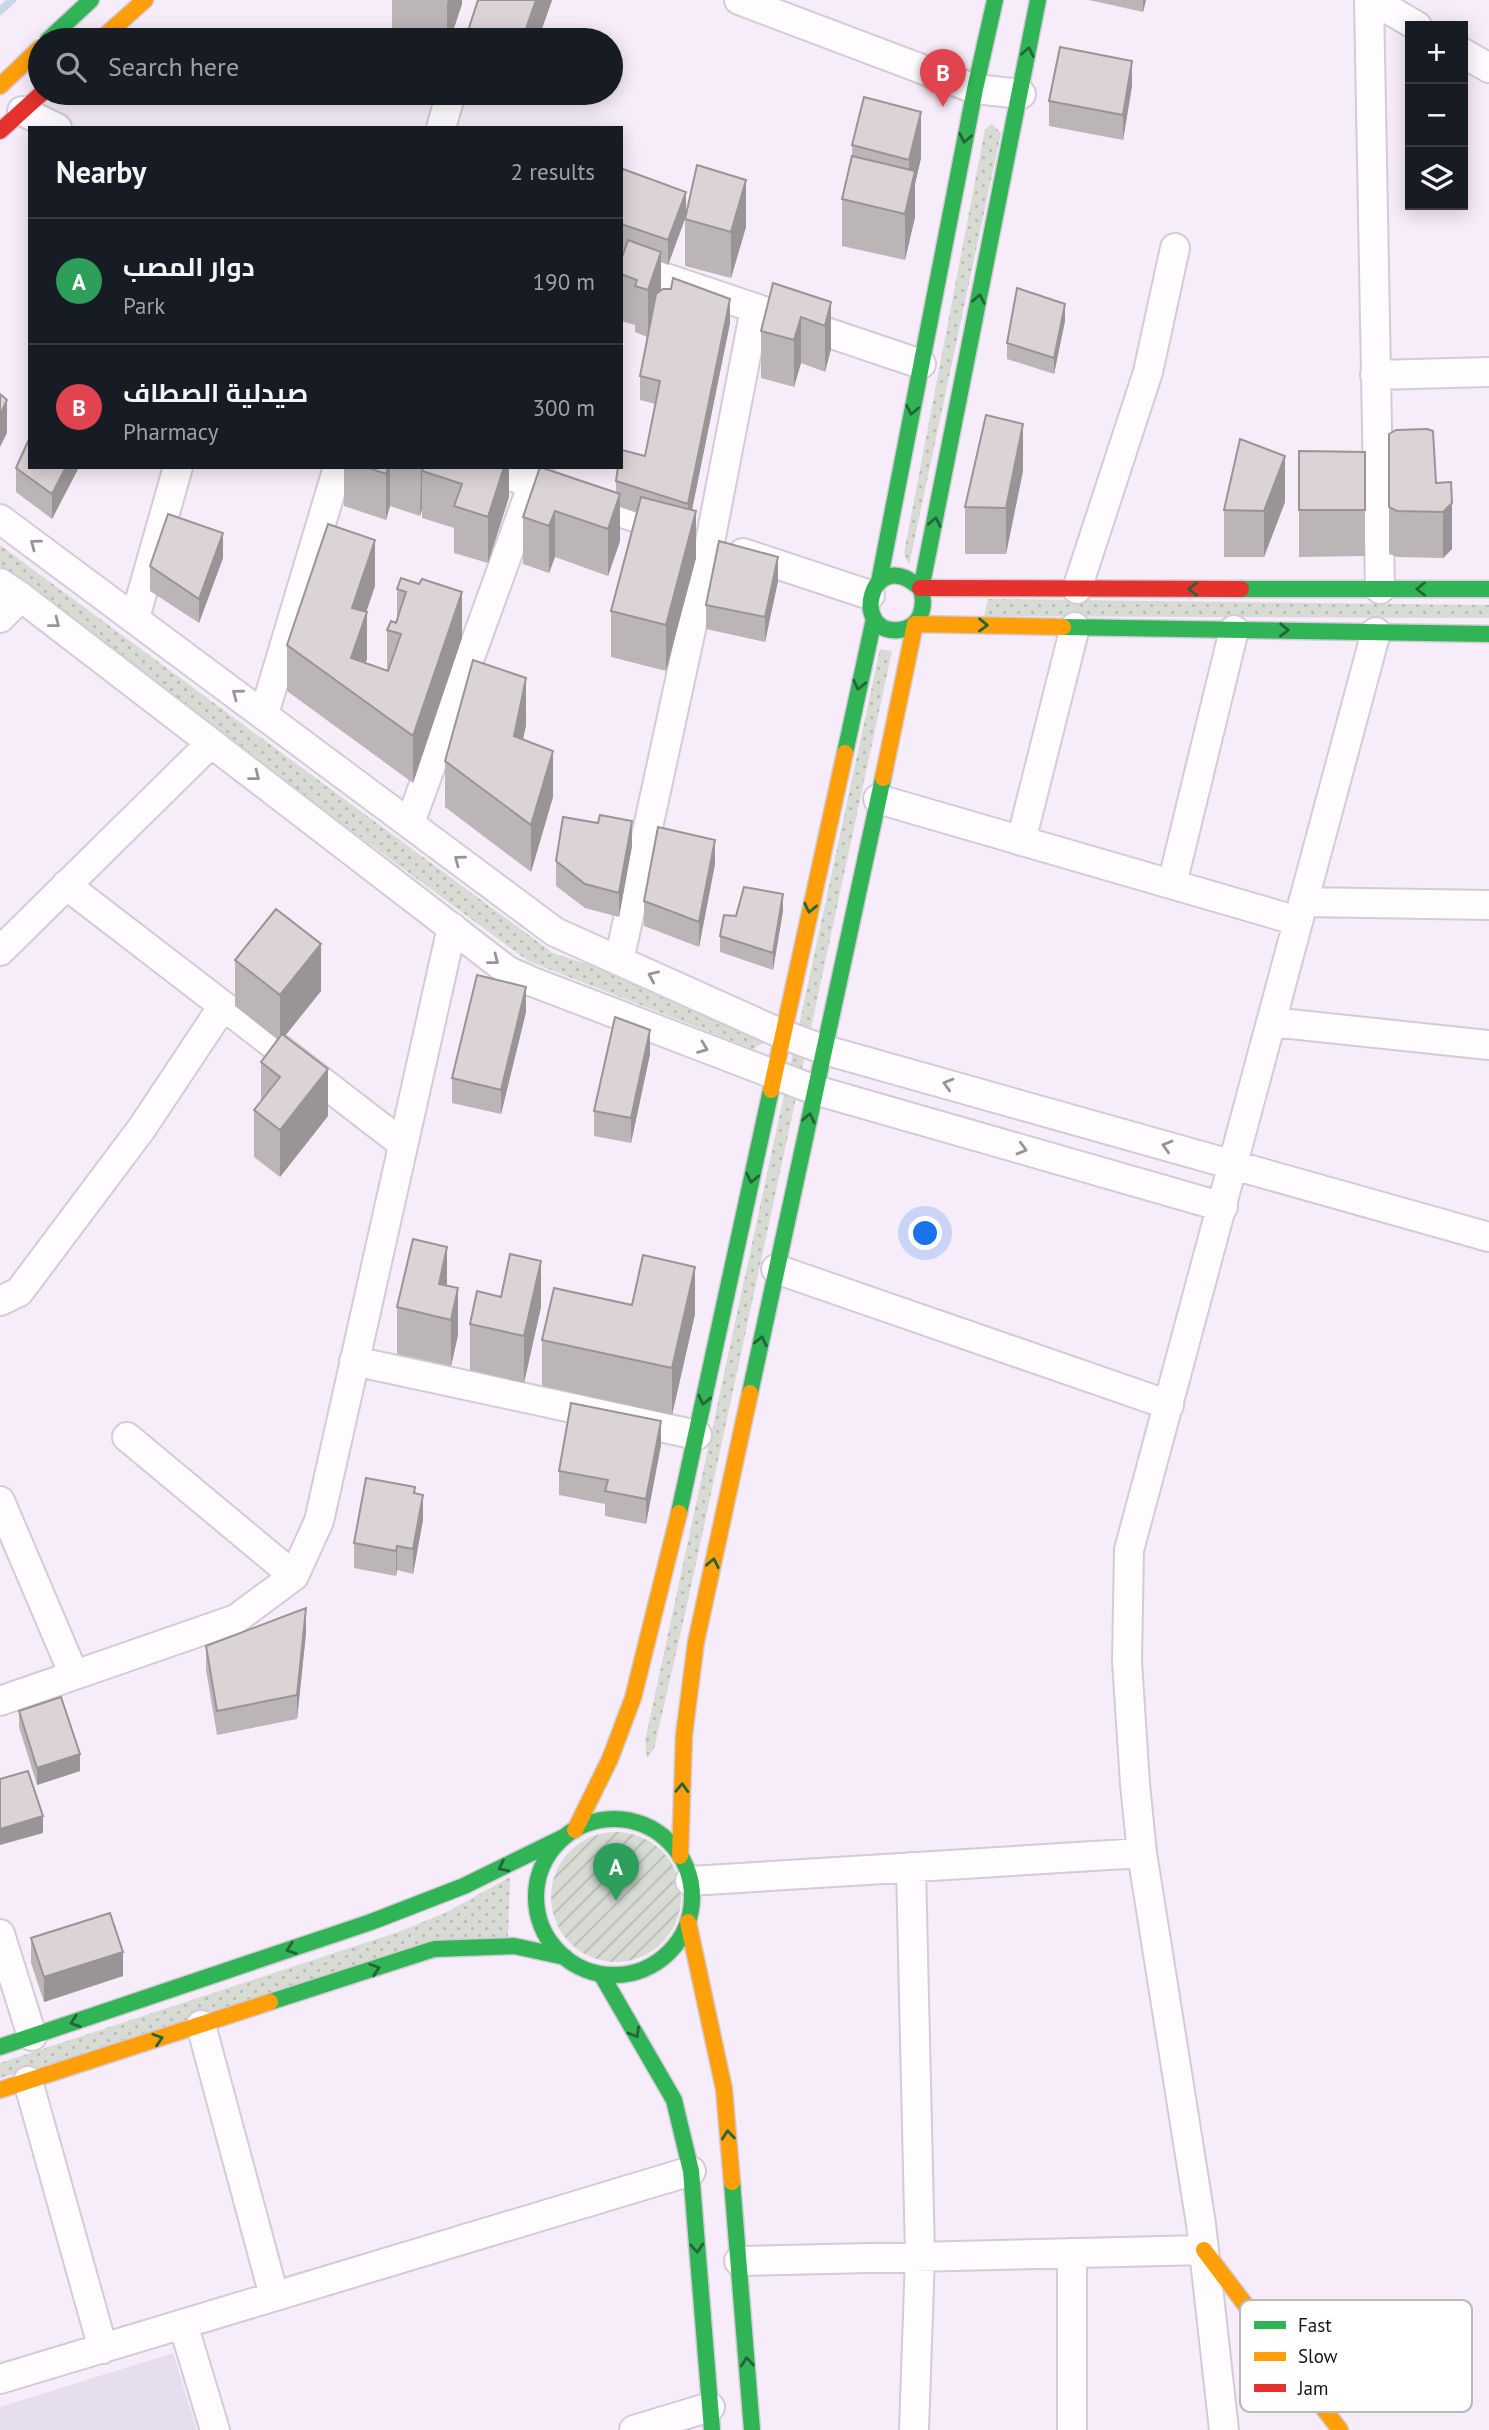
<!DOCTYPE html>
<meta charset="utf-8">
<style>
:root{--surface:#171b24;--page:#242831;--text:#f1f3f6;--muted:#9ea1a6;--line:#363941;--accent:#d93025}
body{margin:0;font-family:"PT Sans",Cairo,sans-serif;background:var(--page);color:var(--text)}
.controls{position:absolute;right:21px;top:21px;display:grid;overflow:hidden;border-radius:0px;box-shadow:0 4px 18px #0003}
.controls button{width:63px;height:63px;display:grid;place-items:center;padding:0;border:0;border-bottom:2px solid var(--line);background:var(--surface);color:var(--text);font:35px sans-serif}
.you{position:absolute;left:926px;top:1234px;width:24px;height:24px;margin:-18px;border:5px solid #fff;border-radius:50%;background:#1a73e8;box-shadow:0 0 0 10px #1a73e833}
.badge{display:grid;place-items:center;width:46px;height:46px;border-radius:50%;background:var(--accent);color:#fff;font-size:23px;font-weight:700}
.pin{position:absolute;translate:-50% -58px;filter:drop-shadow(0 2px 4px #0008)}
.pin::after{content:'';position:absolute;top:37px;width:24px;height:21px;background:inherit;clip-path:polygon(0 0,100% 0,50% 100%)}
.list{margin:0;padding:0;list-style:none}
h2{display:flex;justify-content:space-between;align-items:center;height:91px;margin:0;padding:0 28px;font-size:30px}
h2 small{font-size:23px;font-weight:400;color:var(--muted)}
.list li{display:grid;grid-template-columns:46px 1fr auto;gap:21px;align-items:center;box-sizing:border-box;height:126px;padding:0 28px;border-top:2px solid var(--line)}
.list b{display:block;font-size:26px;white-space:nowrap}
.list p{margin:0;font-size:23px;white-space:nowrap;color:var(--muted)}
.list em{font-size:23px;font-style:normal;color:var(--muted)}
.icon{flex:none;width:38px;height:38px;fill:none;stroke:currentColor;stroke-width:2;stroke-linecap:round;stroke-linejoin:round}
.map{position:relative;flex:none;width:1489px;height:2430px;overflow:hidden}
.search{position:absolute;background:var(--surface);box-shadow:0 4px 18px #0003;left:28px;top:28px;width:595px;height:77px;display:flex;align-items:center;gap:18px;box-sizing:border-box;padding:0 24px;border-radius:38px;color:var(--muted);font-size:26px}
.panel{position:absolute;background:var(--surface);box-shadow:0 4px 18px #0003;left:28px;top:126px;width:595px;height:343px;border-radius:0px}
.map>svg:first-child{display:block}
.education{fill:#e6deef}
.grass{fill:url(#grass-dots)}
.garden{fill:url(#garden-furrows)}
.lines{fill:none;stroke-linecap:round;stroke-linejoin:round}
.stream{stroke:#cad4ea;stroke-width:8}
.street-casing{stroke:#d3cbd5;stroke-width:32}
.fast-casing{stroke:#d3cbd5;stroke-width:19}
.slow-casing{stroke:#d3cbd5;stroke-width:19}
.jam-casing{stroke:#d3cbd5;stroke-width:19}
.street{stroke:#fefcfe;stroke-width:28}
.fast{stroke:#30b455;stroke-width:16}
.slow{stroke:#ff9f0a;stroke-width:16}
.jam{stroke:#e5322d;stroke-width:16}
.wall{fill:#bcb5b7}
.shaded-wall{fill:#999495}
.building{fill:#dbd3d5;stroke:#999495;stroke-width:2}
.oneway{stroke:#246438}
.oneway2{stroke:#979398}
.key{fill:#fff;stroke:#bab8bb;stroke-width:2}
.key-label{font-size:19px;fill:#19131b}
</style>
<div class="map">
<svg width="1489" height="2430" viewBox="0 0 1489 2430">
<defs>
<pattern id="grass-dots" width="8" height="8" patternUnits="userSpaceOnUse" patternTransform="scale(1.75)"><rect width="8" height="8" fill="#d7dbd4"/><path d="M2 2h.1M6 6h.1" fill="none" stroke="#b8bbb5" stroke-width="1.8" stroke-linecap="round"/></pattern>
<pattern id="garden-furrows" width="10" height="10" patternUnits="userSpaceOnUse" patternTransform="scale(1.75)"><rect width="10" height="10" fill="#d7dbd4"/><path d="M-1 1l2-2M0 10L10 0M9 11l2-2" fill="none" stroke="#b8bbb5"/></pattern>
</defs>
<rect width="100%" height="100%" fill="#f7edfa"/>
<!-- education -->
<path class="education" d="M173 2353 197 2430H0V2407Z"/>
<!-- grass -->
<path class="grass" d="M992 124 1001 133 909 565 904 553 985 129Z
M0 545 553 953 762 1022 763 1043 753 1049 528 961 221 734 0 566Z
M988 599 1489 605V618L984 616Z
M880 649 892 651 687 1605 654 1749 647 1758 645 1741Z
M510 1877 508 1939 0 2078V2063L401 1931 447 1912Z"/>
<!-- garden -->
<path class="garden" d="M551 1897a65 65 0 1 1 130 0a65 65 0 1 1-130 0Z"/>
<g class="lines">
<!-- stream -->
<path class="stream" d="M0 11 12 0"/>
<defs>
<path id="street" d="M739 0 975 89 1021 94
M1369 0 1380 589
M1372 0 1417 26
M1463 53 1489 68
M22 111 57 128
M441 128 451 93
M621 263 921 364
M1375 375 1489 372
M482 467 671 529
M0 519 555 932 782 1034 825 1050 1489 1237
M743 553 870 595
M0 583 21 597 508 971 533 982 815 1090 1223 1207
M1077 589 1148 372 1175 248
M0 618 21 597
M135 618 178 467
M264 714 338 467
M878 799 1298 921
M410 823 539 467
M1021 841 1075 627
M1172 884 1234 630
M66 885 403 1144
M1303 902 1489 905
M0 951 211 743
M619 961 710 542 755 309
M1271 1022 1489 1045
M776 1269 1169 1405
M0 1301 19 1292 142 1128 223 1006
M354 1361 697 1435
M127 1437 294 1576
M0 1501 74 1675
M0 1701 236 1619 294 1576 319 1521 452 927
M911 1867 920 2256 914 2430
M690 1881 1142 1853
M0 1934 32 2036
M201 2025 274 2296
M28 2081 103 2349
M739 2261 1204 2250
M183 2324 215 2430
M0 2379 691 2171
M634 2430 710 2407
M1072 2430V2253
M1224 2430 1201 2224 1142 1853 1135 1784 1127 1661 1129 1550 1376 632"/>
<path id="fast" d="M48 40 91 0
M879 582 975 89 995 0
M920 588C871 543 849 635 899 630 921 628 926 607 921 589L1038 0
M1241 589H1489
M1063 627 1489 634
M845 753 874 619
M750 1393 883 778
M679 1513 771 1090
M536 1897a78 78 0 1 1 156 0a78 78 0 1 1-156 0Z
M601 1974 674 2100 691 2171 712 2430
M270 2002 434 1949 514 1946 565 1957
M0 2047 371 1922 464 1886 564 1837
M732 2182 752 2430"/>
<path id="slow" d="M100 40 145 0
M0 86 40 48
M883 778 915 624 1063 627
M771 1090 845 753
M575 1830 610 1759 633 1698 679 1513
M680 1856 684 1735 696 1642 750 1393
M688 1922 724 2089 732 2182
M0 2090 270 2002
M1204 2250 1340 2430"/>
<path id="jam" d="M0 131 42 93
M920 588 1241 589"/>
</defs>
<!-- street casing -->
<use href="#street" class="street-casing"/>
<!-- fast casing -->
<use href="#fast" class="fast-casing"/>
<!-- slow casing -->
<use href="#slow" class="slow-casing"/>
<!-- jam casing -->
<use href="#jam" class="jam-casing"/>
<!-- street -->
<use href="#street" class="street"/>
<!-- fast -->
<use href="#fast" class="fast"/>
<!-- slow -->
<use href="#slow" class="slow"/>
<!-- jam -->
<use href="#jam" class="jam"/>
</g>
<!-- wall -->
<path class="wall" d="M392 0H462V4L450 40H419L392 31Z
M478 0H552L538 40H466V37Z
M1089 0H1146L1143 12Z
M1132 86 1123 140 1049 126V101Z
M502 93H520L518 97Z
M852 145 921 158 915 184V217L905 260 842 246V199L852 156Z
M621 175 686 214 746 227 731 278 685 266V219L668 265 661 262V290L730 323 692 510 696 558 666 671 611 657V611L637 513 620 507V541L608 576 555 557 549 573 523 564V517L616 493V481L645 456 655 404 640 400V376L647 337 635 332V325L621 321V260L625 250 621 249Z
M831 302V349L825 372 801 363 794 387 761 378V331Z
M1065 321 1054 374 1007 359V343Z
M1299 451 1365 452V556L1299 557Z
M79 467 52 519 16 492V468Z
M344 467H509V497L488 563 454 553V528L422 518V509L420 516 390 506 386 520 344 506Z
M1023 471 1006 554H965V507Z
M1436 483 1452 549 1443 558 1397 557 1389 554V507Z
M1285 502 1264 557H1224V510Z
M223 558 199 623 150 591V566Z
M401 578 462 638 413 783 287 691V645L375 586 366 612 367 659 365 663 387 670V630L396 623 397 618V589Z
M778 581 765 642 706 629V605Z
M526 725 523 739 553 797 531 872 445 807V761Z
M598 823 632 846 619 917 585 908 556 886V861Z
M715 864 699 947 644 926V901Z
M783 911 773 970 720 952V936L736 916Z
M235 960 321 991 285 1036 328 1116 280 1177 254 1157V1110L261 1101V1062L278 1040 235 1006Z
M526 1012 501 1114 452 1103V1078Z
M650 1054 631 1143 594 1136V1111Z
M447 1286 458 1335 451 1366 397 1354V1307Z
M632 1305 695 1314 672 1415 542 1386V1340Z
M541 1307 524 1383 470 1370V1324Z
M661 1445 646 1524 605 1516V1504L559 1495V1471Z
M415 1493 423 1520 413 1574 397 1570 396 1576 354 1568V1543Z
M306 1633 297 1719 217 1735 206 1670V1646Z
M19 1711 80 1771 37 1785 19 1727Z
M31 1938 123 1976 44 2002 31 1963Z"/>
<!-- shaded-wall -->
<path class="shaded-wall" d="M448 0H462V4L450 40H447V3Z
M536 0H552L538 40H522Z
M1143 0H1146L1143 12Z
M1132 61V86L1123 140V115Z
M921 112V158L915 184V217L905 260V214L909 196V160Z
M746 180V227L731 278V232Z
M686 192V216L668 265V240Z
M661 252V299L648 337V290Z
M730 299V323L688 529V504Z
M831 302V349L825 372V326Z
M1065 304V321L1054 374V358Z
M801 317V363L794 387V340Z
M7 400V433L0 447V415Z
M1023 424V471L1006 554V508Z
M1285 456V502L1264 557V511Z
M66 467H79L52 519V494Z
M388 467H390V506L386 520V474Z
M421 467H433L422 471V509L420 516Z
M504 467H509V497L488 563V517Z
M620 494V541L608 576V529Z
M1452 503V549L1443 558V512Z
M555 511V557L549 573V526Z
M696 511V558L666 671V625Z
M223 533V558L199 623V599Z
M375 540V586L352 654V608Z
M778 557V581L765 642V617Z
M462 592V638L413 783V736Z
M367 612V659L355 694 351 658Z
M526 678V725L514 782V736Z
M553 751V797L531 872V825Z
M632 821V846L619 917V893Z
M715 840V864L699 947V922Z
M783 894V911L773 970V953Z
M321 944V991L280 1042V995Z
M526 987V1012L501 1114V1090Z
M650 1030V1054L631 1143V1118Z
M328 1069V1116L280 1177V1130Z
M447 1247V1293L439 1284Z
M541 1261V1307L524 1383V1336Z
M695 1267V1314L672 1415V1368Z
M458 1288V1335L451 1366V1320Z
M661 1421V1445L646 1524V1499Z
M423 1495V1520L413 1574V1549Z
M397 1546V1570L396 1576V1551Z
M306 1608V1633L297 1719V1695Z
M80 1754V1771L37 1785V1768Z
M43 1816V1833L0 1845V1829Z
M123 1952V1976L44 2002V1977Z"/>
<!-- building -->
<path class="building" d="M478 0H536L522 40H480L466 37Z
M1060 47 1132 61 1123 115 1049 101Z
M864 97 921 112 909 160 852 145Z
M852 156 915 171 905 214 842 199Z
M697 165 746 180 731 232 685 219Z
M623 169 686 192 668 240 621 224V175Z
M628 240 661 252 648 290 635 286 637 280 621 274V260Z
M673 278 730 299 688 504 616 481 618 467H621L622 450 645 456 660 381 640 376 656 294 663 289H671Z
M773 283 831 302 825 326 801 317 794 340 761 331Z
M1017 288 1065 304 1054 358 1007 343Z
M0 394 7 400 0 415Z
M986 415 1023 424 1006 508 965 507Z
M1427 429 1433 431 1436 483 1451 482 1452 503 1443 512 1397 511 1389 507V434L1396 430Z
M30 437V467H66L52 494 16 468Z
M1240 439 1285 456 1264 511 1224 510Z
M1299 451 1365 452V510H1299Z
M366 467H388L386 474Z
M424 467H504L488 517 454 506 462 484 422 471Z
M540 467 620 494 608 529 555 511 549 526 523 517Z
M641 497 696 511 666 625 611 611Z
M168 514 223 533 199 599 150 566Z
M328 524 375 540 352 608 367 612 351 658 388 671 401 634 387 630 391 621 396 623 406 592 397 589 401 578 419 584 422 579 462 592 413 736 287 645Z
M719 541 778 557 765 617 706 605Z
M473 660 526 678 514 736 553 751 531 825 445 761Z
M600 815 632 821 619 893 585 884 556 861 563 817 598 823Z
M658 827 715 840 699 922 644 901Z
M744 887 783 894 773 953 720 936 724 915 736 916Z
M276 909 321 944 280 995 235 960Z
M477 975 526 987 501 1090 452 1078Z
M615 1017 650 1030 631 1118 594 1111Z
M282 1034 328 1069 280 1130 254 1110 280 1077 261 1062Z
M413 1239 447 1247 439 1284 458 1288 451 1320 397 1307Z
M510 1254 541 1261 524 1336 470 1324 477 1291 501 1297Z
M643 1255 695 1267 672 1368 542 1340 554 1288 632 1305Z
M571 1403 661 1421 646 1499 605 1491 608 1480 559 1471Z
M366 1478 415 1487 414 1493 423 1495 413 1549 397 1546 396 1551 354 1543Z
M306 1608 297 1695 217 1711 206 1646Z
M61 1697 80 1754 37 1768 19 1711Z
M28 1771 43 1816 0 1829V1779Z
M110 1913 123 1952 44 1977 31 1938Z"/>
<!-- one-way arrows -->
<defs><path id="oneway-chevron" d="M-2-3.5L2.5 0L-2 3.5" fill="none" stroke-width="1.6" stroke-linecap="round" stroke-linejoin="round" transform="scale(1.75)"/></defs>
<g class="oneway">
<use href="#oneway-chevron" transform="translate(1028 52) rotate(-79)"/>
<use href="#oneway-chevron" transform="translate(965 138) rotate(101)"/>
<use href="#oneway-chevron" transform="translate(979 299) rotate(-79)"/>
<use href="#oneway-chevron" transform="translate(912 410) rotate(101)"/>
<use href="#oneway-chevron" transform="translate(935 522) rotate(-79)"/>
<use href="#oneway-chevron" transform="translate(1193 589) rotate(180)"/>
<use href="#oneway-chevron" transform="translate(1421 589) rotate(180)"/>
<use href="#oneway-chevron" transform="translate(983 625) rotate(1)"/>
<use href="#oneway-chevron" transform="translate(1284 630) rotate(1)"/>
<use href="#oneway-chevron" transform="translate(859 685) rotate(102)"/>
<use href="#oneway-chevron" transform="translate(810 908) rotate(102)"/>
<use href="#oneway-chevron" transform="translate(809 1118) rotate(-78)"/>
<use href="#oneway-chevron" transform="translate(752 1178) rotate(102)"/>
<use href="#oneway-chevron" transform="translate(761 1341) rotate(-78)"/>
<use href="#oneway-chevron" transform="translate(704 1400) rotate(102)"/>
<use href="#oneway-chevron" transform="translate(713 1563) rotate(-78)"/>
<use href="#oneway-chevron" transform="translate(682 1788) rotate(-88)"/>
<use href="#oneway-chevron" transform="translate(503 1867) rotate(154)"/>
<use href="#oneway-chevron" transform="translate(291 1949) rotate(161)"/>
<use href="#oneway-chevron" transform="translate(375 1969) rotate(-18)"/>
<use href="#oneway-chevron" transform="translate(75 2022) rotate(161)"/>
<use href="#oneway-chevron" transform="translate(635 2033) rotate(60)"/>
<use href="#oneway-chevron" transform="translate(158 2039) rotate(-18)"/>
<use href="#oneway-chevron" transform="translate(728 2135) rotate(-95)"/>
<use href="#oneway-chevron" transform="translate(697 2248) rotate(85)"/>
<use href="#oneway-chevron" transform="translate(747 2362) rotate(-95)"/>
</g>
<g class="oneway2">
<use href="#oneway-chevron" transform="translate(35 544) rotate(-143)"/>
<use href="#oneway-chevron" transform="translate(55 623) rotate(38)"/>
<use href="#oneway-chevron" transform="translate(237 694) rotate(-143)"/>
<use href="#oneway-chevron" transform="translate(255 776) rotate(38)"/>
<use href="#oneway-chevron" transform="translate(459 860) rotate(-143)"/>
<use href="#oneway-chevron" transform="translate(494 960) rotate(38)"/>
<use href="#oneway-chevron" transform="translate(653 976) rotate(-156)"/>
<use href="#oneway-chevron" transform="translate(703 1048) rotate(21)"/>
<use href="#oneway-chevron" transform="translate(948 1084) rotate(-164)"/>
<use href="#oneway-chevron" transform="translate(1167 1146) rotate(-164)"/>
<use href="#oneway-chevron" transform="translate(1022 1149) rotate(16)"/>
</g>
<!-- legend -->
<rect x="1240" y="2300" width="232" height="112" rx="10" class="key"/>
<rect x="1254" y="2321" width="32" height="8" fill="#30b455"/>
<rect x="1254" y="2352" width="32" height="9" fill="#ff9f0a"/>
<rect x="1254" y="2384" width="32" height="8" fill="#e5322d"/>
<g class="key-label">
<text x="1298" y="2332">Fast</text>
<text x="1298" y="2363">Slow</text>
<text x="1298" y="2395">Jam</text>
</g>
</svg>
<div class="controls">
<button>+</button>
<button>−</button>
<button><svg class="icon" aria-label="layers" viewBox="0 0 24 24"><path d="M12 4l9 5-9 5-9-5zM3 14l9 5 9-5"/></svg></button>
</div>
<div class="you"></div>
<div class="pin badge" style="left:616px;top:1901px;background:#2e9e5b">A</div>
<div class="pin badge" style="left:943px;top:107px;background:#e0444e">B</div>
<div class="search"><svg class="icon" aria-label="search" viewBox="0 0 24 24"><circle cx="10" cy="10" r="6"/><path d="M15 15l6 6"/></svg>Search here</div>
<section class="panel">
<h2>Nearby<small>2 results</small></h2>
<ul class="list">
<li><span class="badge" style="background:#2e9e5b">A</span><div><b>دوار المصب</b><p>Park</p></div><em>190 m</em></li>
<li><span class="badge" style="background:#e0444e">B</span><div><b>صيدلية الصطاف</b><p>Pharmacy</p></div><em>300 m</em></li>
</ul>
</section>
</div>
